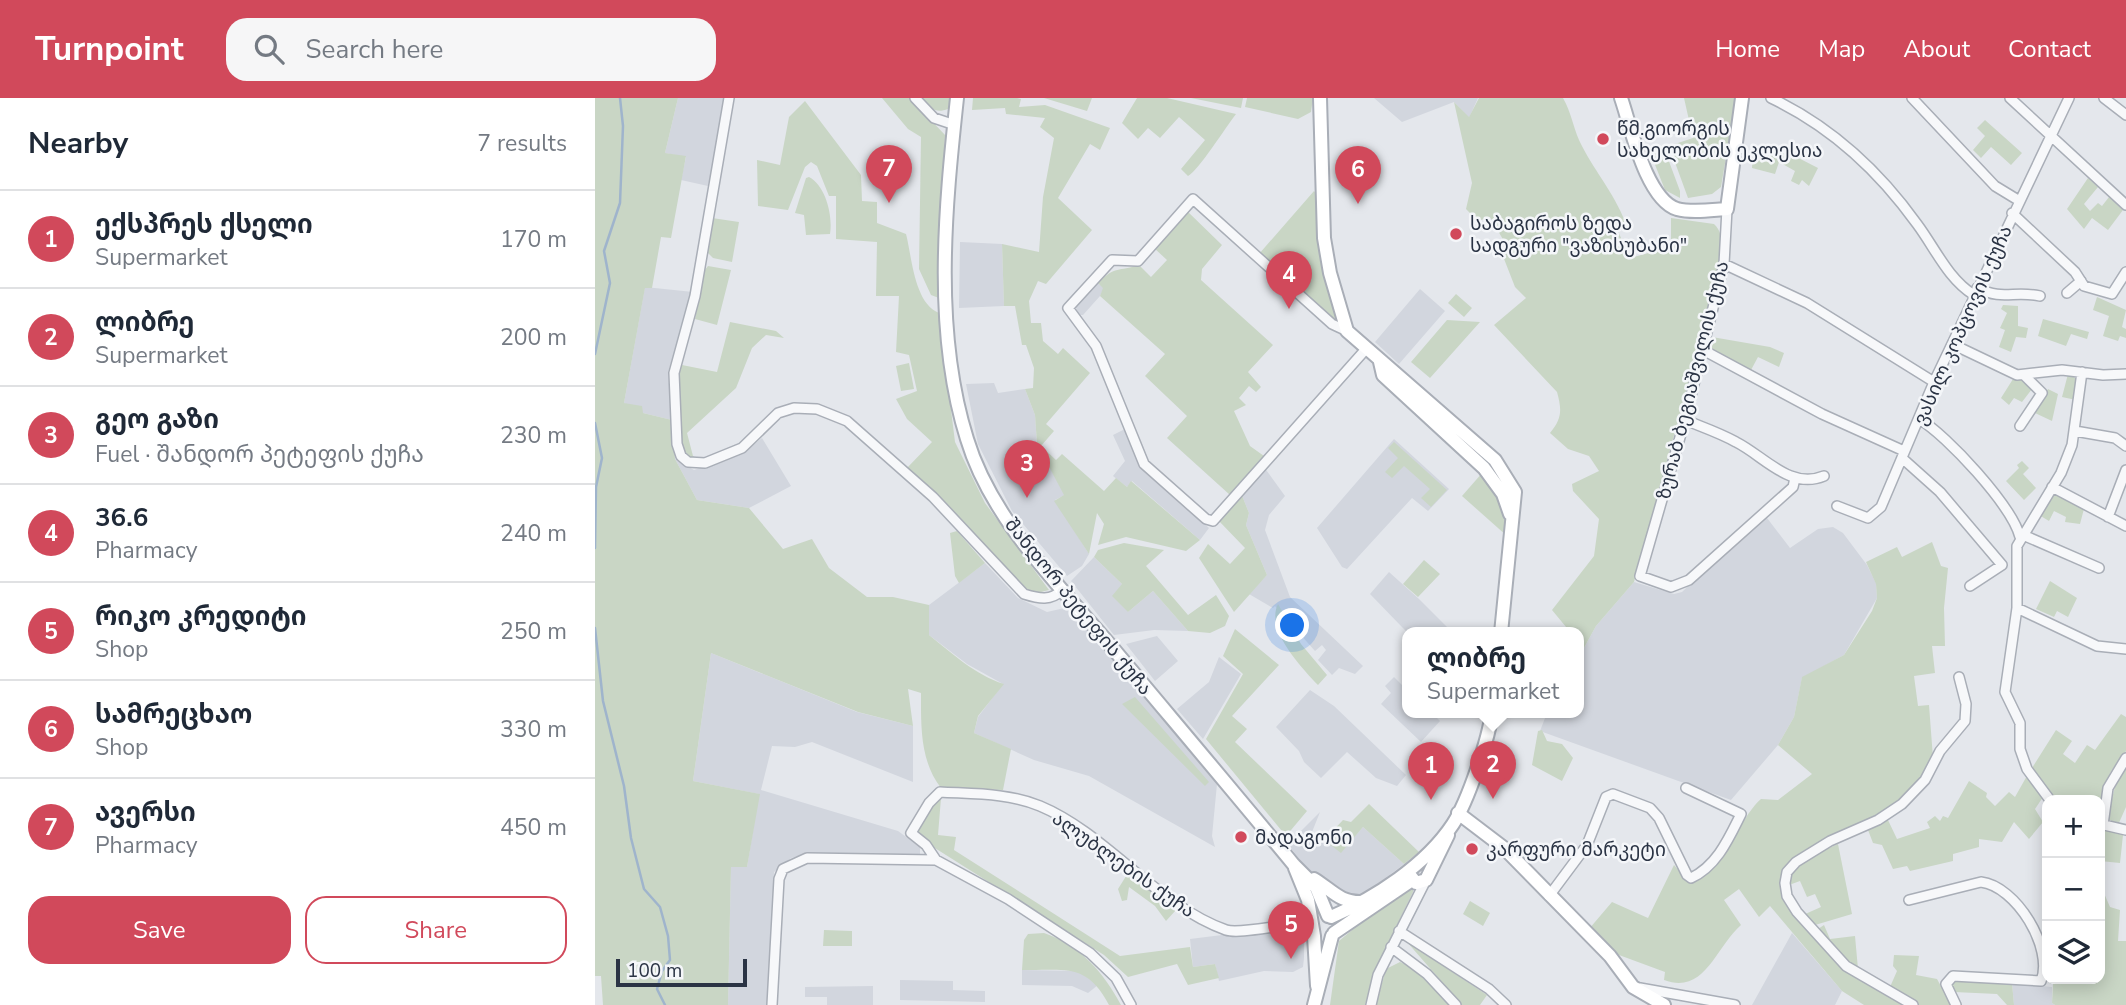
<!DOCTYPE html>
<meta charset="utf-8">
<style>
:root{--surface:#fff;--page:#f6f6f7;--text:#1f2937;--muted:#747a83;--line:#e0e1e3;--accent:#d1495b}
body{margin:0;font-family:"Nunito Sans","Noto Sans Georgian",sans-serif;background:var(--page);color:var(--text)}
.controls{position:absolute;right:21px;bottom:21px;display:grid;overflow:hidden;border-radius:14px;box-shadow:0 4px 18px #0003}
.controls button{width:63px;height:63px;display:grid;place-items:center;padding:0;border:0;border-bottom:2px solid var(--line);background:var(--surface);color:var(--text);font:35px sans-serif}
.scale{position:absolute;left:21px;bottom:18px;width:131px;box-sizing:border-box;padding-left:7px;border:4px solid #2b3445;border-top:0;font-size:19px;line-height:24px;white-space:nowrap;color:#2b3445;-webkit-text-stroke:5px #f4f6f9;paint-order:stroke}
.you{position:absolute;left:698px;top:528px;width:24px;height:24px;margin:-18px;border:5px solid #fff;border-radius:50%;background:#1a73e8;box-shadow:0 0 0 10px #1a73e833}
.badge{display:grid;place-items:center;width:46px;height:46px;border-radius:50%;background:var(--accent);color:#fff;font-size:23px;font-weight:700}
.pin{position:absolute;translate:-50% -58px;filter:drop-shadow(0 2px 4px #0008)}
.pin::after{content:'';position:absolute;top:37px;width:24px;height:21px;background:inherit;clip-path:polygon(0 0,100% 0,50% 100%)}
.popup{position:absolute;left:807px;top:529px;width:182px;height:91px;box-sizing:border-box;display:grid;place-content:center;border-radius:14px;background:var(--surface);filter:drop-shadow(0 2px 5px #0005);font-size:23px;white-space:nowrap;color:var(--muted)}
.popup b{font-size:26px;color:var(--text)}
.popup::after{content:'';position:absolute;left:50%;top:100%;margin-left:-14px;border:14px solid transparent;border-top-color:var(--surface)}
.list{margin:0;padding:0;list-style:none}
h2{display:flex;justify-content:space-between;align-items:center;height:91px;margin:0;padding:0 28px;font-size:30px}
h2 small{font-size:23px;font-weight:400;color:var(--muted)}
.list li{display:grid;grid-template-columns:46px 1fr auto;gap:21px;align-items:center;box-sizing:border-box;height:98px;padding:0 28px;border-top:2px solid var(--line)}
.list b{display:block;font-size:26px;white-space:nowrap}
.list p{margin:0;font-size:23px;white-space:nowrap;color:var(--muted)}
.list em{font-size:23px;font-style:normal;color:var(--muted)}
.actions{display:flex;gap:14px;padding:21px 28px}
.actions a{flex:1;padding:16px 0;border:2px solid var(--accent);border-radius:21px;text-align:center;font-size:24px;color:var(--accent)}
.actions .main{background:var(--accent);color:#fff}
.icon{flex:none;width:38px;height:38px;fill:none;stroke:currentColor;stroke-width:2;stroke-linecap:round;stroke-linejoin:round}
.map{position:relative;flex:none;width:1531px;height:907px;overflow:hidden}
header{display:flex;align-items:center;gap:42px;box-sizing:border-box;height:98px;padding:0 35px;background:var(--accent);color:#fff}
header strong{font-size:33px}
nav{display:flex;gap:38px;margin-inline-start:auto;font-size:24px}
.search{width:490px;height:63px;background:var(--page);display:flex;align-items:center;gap:18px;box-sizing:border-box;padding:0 24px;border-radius:21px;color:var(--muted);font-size:26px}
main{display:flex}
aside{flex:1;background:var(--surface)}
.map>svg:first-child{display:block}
.built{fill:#d2d6de}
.green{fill:#c9d6c5}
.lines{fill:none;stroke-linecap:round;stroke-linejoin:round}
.stream{stroke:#9fb4cc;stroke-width:2.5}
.street-casing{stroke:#a9aeb7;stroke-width:12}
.secondary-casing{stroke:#a9aeb7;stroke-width:16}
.street{stroke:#f7f8fa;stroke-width:9}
.secondary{stroke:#fff;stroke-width:12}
.poi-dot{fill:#d1495b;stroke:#f4f6f9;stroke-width:2.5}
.labels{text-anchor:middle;stroke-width:5;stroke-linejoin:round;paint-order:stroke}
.poi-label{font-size:19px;fill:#2b3445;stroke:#f4f6f9;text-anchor:start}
.street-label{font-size:19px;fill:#2b3445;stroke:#f4f6f9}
</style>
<header>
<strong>Turnpoint</strong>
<div class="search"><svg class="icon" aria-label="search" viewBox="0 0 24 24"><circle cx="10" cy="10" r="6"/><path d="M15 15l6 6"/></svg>Search here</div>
<nav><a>Home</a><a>Map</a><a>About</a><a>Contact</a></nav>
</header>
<main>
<aside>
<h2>Nearby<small>7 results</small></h2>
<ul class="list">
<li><span class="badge">1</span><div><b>ექსპრეს ქსელი</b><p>Supermarket</p></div><em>170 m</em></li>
<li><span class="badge">2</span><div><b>ლიბრე</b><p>Supermarket</p></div><em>200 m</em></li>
<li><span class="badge">3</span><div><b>გეო გაზი</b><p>Fuel · შანდორ პეტეფის ქუჩა</p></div><em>230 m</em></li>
<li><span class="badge">4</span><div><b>36.6</b><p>Pharmacy</p></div><em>240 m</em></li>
<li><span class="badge">5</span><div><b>რიკო კრედიტი</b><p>Shop</p></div><em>250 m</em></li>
<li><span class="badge">6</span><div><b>სამრეცხაო</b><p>Shop</p></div><em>330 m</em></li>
<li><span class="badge">7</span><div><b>ავერსი</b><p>Pharmacy</p></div><em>450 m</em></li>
</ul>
<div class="actions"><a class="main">Save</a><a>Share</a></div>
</aside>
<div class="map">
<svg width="1531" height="907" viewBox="0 0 1531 907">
<rect width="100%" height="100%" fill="#e4e7ec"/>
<!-- built -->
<path class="built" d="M83 0H132L113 88 86 82 91 59 70 55Z
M779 0H883L874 20 859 4 807 24Z
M365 144 407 146 409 208 364 210Z
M503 185 509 190 505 198 488 217H482L481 208Z
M50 189 98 194 73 274 77 322 48 315 29 305Z
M825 191 850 213 804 266 780 244Z
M399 285 403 295 430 291 440 317 442 346 470 397 460 402 494 456 487 468 472 478 417 413 383 346 371 286Z
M532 330 548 371 614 430 605 442 537 383 532 389 518 378 530 363 518 337Z
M167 340 196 388 154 410 102 402 80 361 99 372 147 356Z
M799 341 854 391 833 413 817 400 752 471 747 469 722 430Z
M669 369 690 398 674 417 670 432 695 499 768 568 760 576 744 570 737 577 723 562 731 552 727 547 720 553 680 508 678 510 654 496 672 477 651 427 654 415 646 395Z
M1169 416 1195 450 1223 431 1238 429 1248 435 1272 467 1281 485 1282 500 1249 557 1207 580 1199 619 1183 647 1136 702 945 633 952 615H984V559L1001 528 1039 484 1079 496 1087 494Z
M499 459 527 486 533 514 558 493 593 533 559 532 519 537 476 483Z
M390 465 423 500 452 514 474 509 622 686 617 738 620 749 494 678 439 662 379 635 383 619 408 586 372 566 334 537V507Z
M794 474 824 501 858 535H813L806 528 775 496Z
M562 538 583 563 560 583 531 546Z
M116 555 262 614 318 628V684L217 644 200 649 177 648 166 692 303 733 325 749V758L214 755 196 760 179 774 174 907H133L136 768 152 769 164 696 98 683Z
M624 559 646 576 608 641 582 611 614 584Z
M799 579 812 592V615H837L845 623 826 644 786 606 796 595 790 588Z
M715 592 739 608 811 677 802 688 781 680 752 654 726 680 709 664 704 653 681 629Z
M725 714 717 734 746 754 768 729 809 766 763 801 738 792 709 768 693 746Z
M700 828H709V860L708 869 698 874 669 873 624 883 620 866 598 869 595 841Z
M1197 835 1247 893 1240 907H1157Z
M427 872 484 873 503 887 493 895 477 888 427 887Z
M305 882 358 883V892L390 893V904L305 902Z
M1417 885 1457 889V905L1460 907H1419Z
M278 888V907H232V899H210V889Z"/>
<!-- green -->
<path class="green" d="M0 0H83L70 55 91 58 76 140 66 139 57 190H50L29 305 47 308 48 315 77 322 80 361 102 402 154 410 188 451 217 441 234 470 272 499H298L334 507V537C357 555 380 577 409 586L383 618 379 635 416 651 408 692 346 690C325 663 326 629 326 595L313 591 318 628 263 614 116 555 98 683 165 696 152 769H136L133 907H8L6 878H0Z
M287 0H315L350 37 344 200 336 197 324 171 326 39 313 31Z
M326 0H355L353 11C340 16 335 10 326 0Z
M378 0H422L426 1 424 9 450 7 515 30 505 52 495 46 463 100 497 132 451 186 443 183 434 203 436 225H446L448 243 463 256 468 250 495 275 451 326 459 333 446 348 461 362 467 356 509 393 521 380 532 389 536 383 605 442 591 453 531 439 503 447 509 426 502 415 494 456 459 403 469 397 442 346 440 317 430 291 438 290 439 270 431 247H427L420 208H409L407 146 444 154 448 99 459 40 445 29 450 20 411 16 410 10 377 12Z
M449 0H497L492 13Z
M542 0H572L641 16C630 30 604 72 593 78L586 71 610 42 584 19 565 40 553 30 543 41 527 25Z
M596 0H648L646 10Z
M652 0H718L716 14 703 21 650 9Z
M884 0H968C976 14 978 28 984 42 998 72 1018 92 1031 126L1022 131 1035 160 1076 149V120L1119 126C1130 136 1126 152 1126 165L1039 484 1001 528 984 559V535H976L957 512 999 458 1004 421 978 393 977 386 1004 373 994 358 973 351 955 335C967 321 967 312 962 294L899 227 931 200 920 189 904 148 910 145 895 119 883 123 871 111 877 85 859 4 874 19Z
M1089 0H1141L1126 89 1117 96 1093 100 1074 48 1098 40Z
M210 3 266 77 267 103 282 104V125L311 136C317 159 319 205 344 215L360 344 390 405 454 492 442 495 426 489 354 410 312 370 337 344 312 321 301 301 322 293 314 257 301 254 304 198H281L282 144 241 141V98H234L222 68 216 64 210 69 193 112 163 108 162 62 185 67 194 19Z
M1390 22 1427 55 1416 67 1396 49 1386 60 1378 52 1390 38 1382 30Z
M1180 48 1223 70 1214 88 1207 82 1204 87 1196 83 1200 73 1184 64 1180 76 1157 70 1158 52 1169 55 1170 50 1178 53Z
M1069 50 1085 93V100L1070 92 1055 54Z
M214 79C231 88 238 118 235 136L211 137 209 117 200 115 211 80Z
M1493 80 1503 89 1489 106 1495 113 1503 105 1507 108 1514 99 1528 112 1513 132 1497 120 1489 131 1472 111Z
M719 93 723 98 743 219 740 223 664 156Z
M591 112 627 147 607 171 606 182 678 247 653 274 666 289 661 294 654 288 644 300 651 307 639 313 655 348 669 358 635 397 572 340 592 318 550 278 570 256 505 198 508 190 503 185C521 167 523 174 544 167L556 179 572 162 559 150Z
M117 120 144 124 137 164 118 160 112 154Z
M113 168 136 172 122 227 100 221 109 173Z
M861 196 877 210 869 219 853 205Z
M1502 199 1531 212 1527 229 1531 231V240L1525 238 1523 243 1508 238 1514 218 1498 212Z
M1408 207 1423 208V228L1433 230 1431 240 1421 239 1416 254 1404 249 1410 232 1405 230 1412 215 1406 211Z
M1448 221 1494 234 1492 241 1476 236 1471 248 1443 238Z
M852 222 885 224 835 280 816 264Z
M135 224 181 233 189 240 171 237 157 250 141 290 92 335 98 358 103 361 90 359 85 346 83 269 87 267 122 274Z
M1117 239 1175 249 1189 255 1184 269 1163 259 1156 272 1117 252Z
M314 265 319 291 306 293 301 268Z
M1473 276 1482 281 1481 302 1467 299Z
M1418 281 1428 282 1437 291 1427 304 1419 300 1414 307 1406 300Z
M1453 291 1463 296 1457 323 1440 315Z
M799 344 852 392 836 409 826 400 835 391 809 368 797 380 790 374 803 360 793 350Z
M1427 363 1434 370 1428 376 1441 390 1429 402 1411 383 1424 370 1422 367Z
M888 374 911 407 912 438 867 398Z
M646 395 654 415 651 427 672 477 639 514 604 460 613 446 635 466 650 450 623 422Z
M1458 395 1490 407 1485 426 1470 424 1471 419 1459 413 1454 423 1444 417Z
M362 433 390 465 364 485 360 478 355 435Z
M1337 444 1346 468 1353 470 1349 510 1350 548H1337L1340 575 1319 578 1323 608 1334 607 1338 660 1333 673 1309 702 1194 769 1188 796 1242 864 1312 907H1269L1247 893 1175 808 1164 819 1144 791 1129 802 1146 827C1120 850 1110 897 1069 882L1070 874 1024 857 994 831 1017 804 1053 820 1079 767 1093 783C1127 780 1142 722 1166 701L1183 702 1217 676 1183 647 1199 619 1207 579 1249 557 1277 513 1282 500 1281 486 1271 464 1302 449 1307 459Z
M529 445 569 452 551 468 593 517 621 497 634 518 630 528 615 535 593 533 558 493 533 514 517 498 527 486 499 459 503 452Z
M829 462 845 476 823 499 808 486Z
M1455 483 1482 500 1473 519 1462 513 1459 519 1441 511Z
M683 506 706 546 732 577 723 587C707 570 670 532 683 506Z
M640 531 684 567 637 618 652 631 640 644 712 713 691 738 611 641 648 576 628 558Z
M540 599 614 684 610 688 527 606Z
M1526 616 1531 619V653L1515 675 1505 717V702L1458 700 1437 670 1461 632 1477 643 1468 656 1480 665 1492 647 1500 652Z
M947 632 952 643 967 646 978 660 967 683 937 667 943 633Z
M1531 666V709L1523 727 1512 720 1522 681Z
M1433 676 1448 699 1440 711 1448 724 1434 741 1419 724 1407 744 1384 741V749L1358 756V763L1315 773 1312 768 1298 771 1287 747 1278 745 1273 732 1292 720 1302 741 1335 730 1332 724 1340 718 1345 723 1348 718 1353 720 1374 683 1392 695 1391 699 1400 708 1414 694 1420 699Z
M346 700 343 737 361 739 359 752 525 858 595 849 598 869 620 866 624 880 593 887 582 866 533 879 509 857 324 740 321 733 333 709Z
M774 706 824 754 809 766 768 729 746 755 729 742 748 722 756 724Z
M1505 729 1528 737 1525 765 1505 763Z
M1243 746 1257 816 1220 827 1208 817 1226 809 1220 796 1212 799 1205 783 1194 787 1195 773 1206 763Z
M533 775 581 812 571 823 560 808 534 789 532 802 527 803 523 791Z
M812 786 818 789V794L780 872 770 907H735L744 843Z
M1505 786 1515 809 1525 812 1523 843H1531V907H1460L1457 905 1458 886 1470 881H1505Z
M875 803 895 815 888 828 868 816Z
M1229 827 1235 841 1260 838 1263 871 1252 865 1223 831Z
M229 832 257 833V848H228Z
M449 835C485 847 509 875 526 907H514C491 864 471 873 427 872L429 842 433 836Z
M812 844 892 897 885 907H867Z
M1299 857 1324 858 1321 877 1342 881 1356 907H1322L1295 889 1302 873 1298 868Z
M805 864 818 870 856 907H781L791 871Z
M1356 882 1417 885 1419 907H1412L1402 896 1359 894 1354 889Z"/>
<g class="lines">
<!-- stream -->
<path class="stream" d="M0 256 15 185 9 153 25 105 28 28 25 0
M0 325 7 360 1 389 0 450
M0 530 8 603 29 688 36 740 49 791 65 809 73 838 75 862 67 873 62 891 70 907"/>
<defs>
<path id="street" d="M134 0 100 198 79 275 82 346 86 358 93 364 110 365 147 350 183 315 199 310 222 311 252 323 338 399 429 496C445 501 455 503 468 492
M320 0 339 20 360 27
M1176 0C1235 28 1284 73 1322 126 1340 150 1353 181 1379 197
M1317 0 1400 88 1423 102
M1415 0 1531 107
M1509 0 1531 17
M1132 111 1129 166 1090 322 1045 478 1076 489 1094 482 1198 389 1200 380
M1417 115 1480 174 1489 188 1517 196 1531 174
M1129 166 1212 205 1339 284
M1382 190C1409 203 1418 192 1445 198
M1472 195 1486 183
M752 233 737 226 598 101 543 163 517 162 473 210 501 248 549 366 611 421 618 423 771 251
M1357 246 1422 277 1467 272 1508 277 1531 276
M1108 252 1227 316 1309 353
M1324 321C1352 337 1417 408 1425 439
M1090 322C1107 329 1125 335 1141 344 1169 358 1195 392 1229 378
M1425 328 1447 295 1430 278
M1480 333 1520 340 1531 348
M1307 360 1345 394 1407 467 1375 488
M1457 389 1531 428
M1242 408 1273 420 1286 409 1339 284 1474 0
M1513 419 1531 372
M1428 437 1504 470
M1422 510 1502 548 1531 551
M1455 702 1432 671 1425 651V625L1410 594 1422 510V448L1466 375 1477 347 1487 274
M1505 726 1531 732
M1508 727 1513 690 1531 660
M341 762 331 747 316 735 334 705 345 694C379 696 413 695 445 708 512 736 561 807 631 832 646 837 694 824 716 826
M954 798 992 747 1011 699 1018 696 1055 710 1064 720 1092 777 1096 780C1122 768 1134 740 1146 716L1091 690
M1314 802 1386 784C1421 788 1459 850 1446 883L1358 878 1351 886 1361 907
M804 833 894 891 911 907
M796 849 832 876 861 907
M1045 890 1140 907
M177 907 184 781 188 771 212 760 341 762 413 801 495 855 521 880 536 907
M776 907 783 877 831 782
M1318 907 1251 868 1202 814 1192 798 1190 785 1192 774 1201 764 1235 743 1283 722 1307 706 1330 682 1345 653 1370 623 1371 606 1364 579"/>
<path id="secondary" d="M362 0C350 111 338 233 372 341 396 421 463 486 516 548 577 621 639 694 699 767L721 789 733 818
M725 0 729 140 735 175 752 233 900 362 920 394 906 535
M1026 0C1036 29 1051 101 1082 111 1097 115 1116 112 1132 111L1147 0
M785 264 788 277 889 370 908 396 915 416
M863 715 909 750 1015 858 1038 889 1069 907
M700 770 713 802 719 838 722 888
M814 776 821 785 831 782 853 737
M719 781C737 792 745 805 767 804
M736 819C780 800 831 767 858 726 873 703 893 643 897 615
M739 835 817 782
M719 907 737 838"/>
</defs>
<!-- street casing -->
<use href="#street" class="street-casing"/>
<!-- secondary casing -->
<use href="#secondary" class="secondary-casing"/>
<!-- street -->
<use href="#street" class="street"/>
<!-- secondary -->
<use href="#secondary" class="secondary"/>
</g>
<!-- markers -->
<g class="poi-dot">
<circle cx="1008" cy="41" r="7"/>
<circle cx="861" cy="136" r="7"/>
<circle cx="646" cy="739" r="7"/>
<circle cx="877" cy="751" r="7"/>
</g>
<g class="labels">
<!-- poi labels -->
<g class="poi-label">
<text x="1022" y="37">წმ.გიორგის<tspan x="1022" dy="22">სახელობის ეკლესია</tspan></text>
<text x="875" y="132">საბაგიროს ზედა<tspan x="875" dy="22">სადგური "ვაზისუბანი"</tspan></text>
<text x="660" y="746">მადაგონი</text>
<text x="891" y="758">კარფური მარკეტი</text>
</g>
<!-- street labels -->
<g class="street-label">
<text transform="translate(1367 227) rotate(-66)" y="7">ვასილ კოპცოვის ქუჩა</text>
<text transform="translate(1097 282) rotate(-76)" y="7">ზურაბ ბეგიაშვილის ქუჩა</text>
<text transform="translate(484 508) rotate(51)" y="7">შანდორ პეტეფის ქუჩა</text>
<text transform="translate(529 766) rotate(35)" y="7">ალუბლების ქუჩა</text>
</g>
</g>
</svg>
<div class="controls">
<button>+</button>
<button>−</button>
<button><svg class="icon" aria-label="layers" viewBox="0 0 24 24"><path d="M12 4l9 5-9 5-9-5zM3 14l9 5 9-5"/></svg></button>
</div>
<div class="scale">100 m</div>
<div class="you"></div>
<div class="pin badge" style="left:836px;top:702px">1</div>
<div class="pin badge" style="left:898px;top:701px">2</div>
<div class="popup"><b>ლიბრე</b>Supermarket</div>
<div class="pin badge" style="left:432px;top:400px">3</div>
<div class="pin badge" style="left:694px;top:211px">4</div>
<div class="pin badge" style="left:696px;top:861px">5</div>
<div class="pin badge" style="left:763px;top:106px">6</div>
<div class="pin badge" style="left:294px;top:105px">7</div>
</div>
</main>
